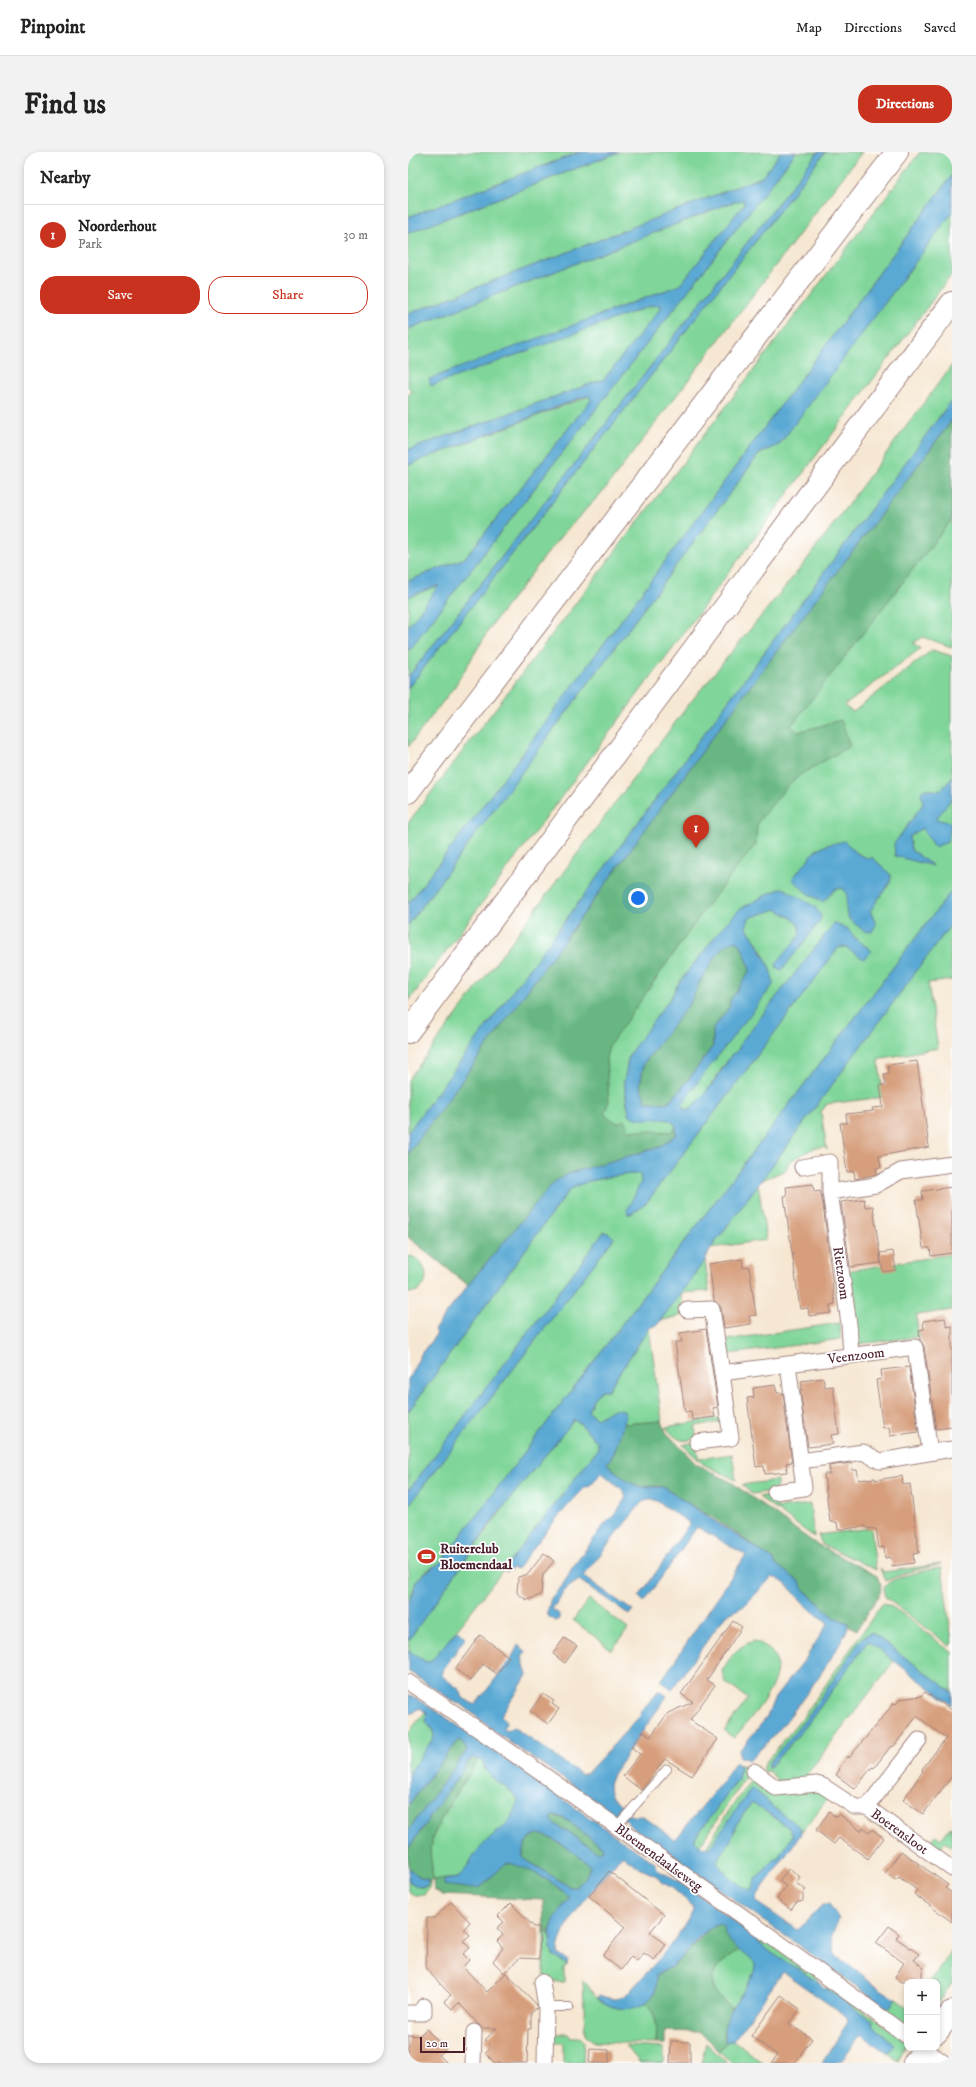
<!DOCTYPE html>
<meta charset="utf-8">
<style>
:root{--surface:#fff;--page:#f2f2f2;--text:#222;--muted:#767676;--line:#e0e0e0;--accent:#c8321e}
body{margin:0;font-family:"IM FELL DW Pica",serif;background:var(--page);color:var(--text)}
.controls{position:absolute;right:12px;bottom:12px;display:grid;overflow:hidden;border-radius:8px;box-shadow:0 2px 6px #0003}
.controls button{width:36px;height:36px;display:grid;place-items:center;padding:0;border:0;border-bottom:1px solid var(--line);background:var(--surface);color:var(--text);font:20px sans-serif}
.scale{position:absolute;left:12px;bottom:10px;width:45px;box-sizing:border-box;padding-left:4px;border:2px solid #4a1f2b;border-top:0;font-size:11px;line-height:14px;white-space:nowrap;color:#4a1f2b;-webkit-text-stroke:3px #fff;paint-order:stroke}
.you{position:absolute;left:230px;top:746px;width:14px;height:14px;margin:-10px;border:3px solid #fff;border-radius:50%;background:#1a73e8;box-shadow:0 0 0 6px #1a73e833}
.badge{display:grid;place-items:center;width:26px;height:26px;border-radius:50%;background:var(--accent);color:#fff;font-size:13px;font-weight:700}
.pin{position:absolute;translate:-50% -33px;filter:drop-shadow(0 1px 2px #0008)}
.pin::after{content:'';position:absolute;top:21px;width:14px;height:12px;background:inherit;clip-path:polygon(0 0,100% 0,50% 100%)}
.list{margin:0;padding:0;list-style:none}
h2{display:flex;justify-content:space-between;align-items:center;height:52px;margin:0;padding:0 16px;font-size:17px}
h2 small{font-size:13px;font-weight:400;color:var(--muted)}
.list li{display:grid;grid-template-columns:26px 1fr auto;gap:12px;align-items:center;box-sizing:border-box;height:60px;padding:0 16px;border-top:1px solid var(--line)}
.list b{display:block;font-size:15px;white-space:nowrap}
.list p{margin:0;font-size:13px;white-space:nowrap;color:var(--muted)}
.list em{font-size:13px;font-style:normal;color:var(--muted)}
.actions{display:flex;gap:8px;padding:12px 16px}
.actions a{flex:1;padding:9px 0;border:1px solid var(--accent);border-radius:16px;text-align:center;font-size:14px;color:var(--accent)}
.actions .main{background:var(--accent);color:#fff}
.map{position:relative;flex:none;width:544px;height:1911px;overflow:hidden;border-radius:16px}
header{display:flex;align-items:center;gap:24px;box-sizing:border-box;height:56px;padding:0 20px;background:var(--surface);border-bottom:1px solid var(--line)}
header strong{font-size:19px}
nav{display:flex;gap:22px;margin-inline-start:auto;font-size:14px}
.intro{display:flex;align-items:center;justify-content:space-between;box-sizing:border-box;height:96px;padding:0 24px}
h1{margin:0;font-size:28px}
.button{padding:10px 18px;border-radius:16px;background:var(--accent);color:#fff;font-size:14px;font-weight:700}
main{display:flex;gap:24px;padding:0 24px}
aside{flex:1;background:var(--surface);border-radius:16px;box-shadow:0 2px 6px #0003}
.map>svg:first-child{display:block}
.green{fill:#80d69a;stroke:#657a62;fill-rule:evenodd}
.forest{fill:#68b782;stroke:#596b56}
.water{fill:#5aa9d4;stroke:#526480;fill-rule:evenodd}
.building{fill:#d69e7b}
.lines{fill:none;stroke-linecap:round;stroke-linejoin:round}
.lane-casing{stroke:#a0837e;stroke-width:10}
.street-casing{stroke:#a0837e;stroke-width:17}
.secondary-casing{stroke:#a0837e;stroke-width:24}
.highway-casing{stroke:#a0837e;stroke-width:24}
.lane{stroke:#fff;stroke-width:8}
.street{stroke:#fff;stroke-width:15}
.secondary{stroke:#fff;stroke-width:22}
.highway{stroke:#fff;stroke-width:22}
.labels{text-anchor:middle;stroke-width:3.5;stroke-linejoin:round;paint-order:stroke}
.street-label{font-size:14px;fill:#4a1f2b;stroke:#fff}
.poi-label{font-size:14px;font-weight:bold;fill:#4a1f2b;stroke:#fff;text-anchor:start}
</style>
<header>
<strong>Pinpoint</strong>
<nav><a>Map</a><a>Directions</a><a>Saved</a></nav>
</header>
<div class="intro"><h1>Find us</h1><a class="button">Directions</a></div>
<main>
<aside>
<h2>Nearby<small></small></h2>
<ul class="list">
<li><span class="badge">1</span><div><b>Noorderhout</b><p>Park</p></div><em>30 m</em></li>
</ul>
<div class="actions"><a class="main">Save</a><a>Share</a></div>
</aside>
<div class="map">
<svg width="544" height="1911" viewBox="0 0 544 1911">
<rect width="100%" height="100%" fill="#fff"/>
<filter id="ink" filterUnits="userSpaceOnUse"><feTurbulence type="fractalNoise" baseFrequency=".025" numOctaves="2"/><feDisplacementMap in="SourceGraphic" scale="8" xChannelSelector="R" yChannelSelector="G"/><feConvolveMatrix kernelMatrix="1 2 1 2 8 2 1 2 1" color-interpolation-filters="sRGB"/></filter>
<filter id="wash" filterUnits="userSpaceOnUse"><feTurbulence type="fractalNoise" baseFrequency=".012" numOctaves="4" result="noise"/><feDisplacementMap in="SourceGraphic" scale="16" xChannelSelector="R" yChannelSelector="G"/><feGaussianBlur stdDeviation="0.9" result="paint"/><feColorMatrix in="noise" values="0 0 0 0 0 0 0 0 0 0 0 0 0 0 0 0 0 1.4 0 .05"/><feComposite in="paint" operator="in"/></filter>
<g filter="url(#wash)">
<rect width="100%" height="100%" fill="#f6e7d2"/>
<!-- green -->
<path class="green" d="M0 0H172L0 65Z
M211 0H373L354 25 0 162V81Z
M388 0H410L0 525V499Z
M417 0H454L198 336 153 384 85 471 47 534 0 595V536Z
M512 0H544V23L105 614 0 752V671Z
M336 47V52L272 133 191 163 253 152V156L196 227 0 298V243L2 242 3 238 0 235V177L322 51Z
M544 61V122L0 850V773L351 302 371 293Z
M544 213V248L0 980V928L281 552 395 413Z
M181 244 183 248 57 406 0 429V313Z
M544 293V495L514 485 505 491 513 496 436 554 445 560 524 498 544 504V626L532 639 517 637 515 652 486 692 523 713 503 698 501 685 527 667 544 646V738L33 1410C25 1415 14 1420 9 1429 5 1434 5 1443 0 1450V1354L206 1086 201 1081 196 1080 0 1339V1260L152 1050C156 1045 160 1039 165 1036 176 1028 218 1021 232 1022L233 1030 220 1062H223L239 1050 431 795H437L456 806 463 798 448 787 440 777 427 771 424 774 334 889 329 900 324 902 291 950 279 958 274 952 364 826 354 798 338 775 341 766 368 757C381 766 391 765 392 783L371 808 374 818 412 769 378 737 364 740 350 747 317 772 270 832 264 844 221 903 216 930 219 953 250 967 261 968 266 970 268 976 263 980H237L0 1042ZM434 690C445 694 451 708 465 706L483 723 482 730 462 759 467 769 455 776C429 761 447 746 435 736L427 737 421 744 405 745 385 726 408 698 419 693Z
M32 433 28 439 0 475V445Z
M544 771V790H542L544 828 520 831 530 896 470 907 476 945 419 952 413 960 419 998 417 995 406 996 381 1010 378 1018 350 1030 358 1088 303 1096Z
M544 1102V1158L508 1163 511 1185 450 1192 438 1119Z
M3 1104C24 1113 23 1140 0 1141V1105Z
M297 1108 301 1139 273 1141 276 1163 252 1169Z
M431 1171 433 1187 322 1202 318 1188Z
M241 1176 254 1269 215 1272 218 1265 201 1260 189 1267 180 1259 185 1247 193 1238H200Z
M317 1265 318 1269 287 1274 288 1285C275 1293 266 1286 258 1275Z
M166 1268 172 1271 181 1282 190 1290V1297L24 1509 18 1510 2 1500 0 1488 15 1466 107 1340Z
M287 1290 291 1307 324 1302 328 1328 295 1312 275 1293Z
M369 1328V1334L366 1339 344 1342 334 1333Z
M366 1342 370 1356 402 1352 406 1385 351 1345Z
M463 1376 468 1418 414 1392 410 1383Z
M533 1412 500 1420 477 1429 472 1416 476 1420Z
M534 1416 544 1490 542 1494 478 1446C475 1441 475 1436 479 1432 486 1425 524 1416 534 1416Z
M181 1447 220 1477 204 1498 165 1468Z
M474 1452C486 1450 530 1492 544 1500V1540L464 1481 458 1483 452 1489 402 1562 361 1612 360 1617 399 1573 460 1488 486 1509 399 1622 406 1631 370 1629 362 1620 355 1619 357 1611 395 1565Z
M346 1489C399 1507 346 1562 326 1586L316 1579 340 1547 317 1530 314 1519C322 1505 329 1494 346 1489Z
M17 1560 19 1561 18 1569 25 1579 26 1585 0 1623V1581Z
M71 1606 75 1610 77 1618 108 1644 110 1648C105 1675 89 1677 73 1696 64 1705 59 1717 50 1726L25 1728 22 1696 24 1687 33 1667Z
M332 1612 337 1616V1626L292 1693 287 1689V1686L330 1627Z
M344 1627 349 1628V1634L360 1641 362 1639 408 1635 423 1642 394 1680 393 1677 366 1656 346 1637 342 1640 302 1695 298 1696 322 1657Z
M344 1650 380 1675 385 1683 370 1707H367L347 1728 343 1738C333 1736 311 1718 308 1709L324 1686 328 1673Z
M543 1674 544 1695 537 1690 530 1698 521 1692 528 1683 533 1687Z
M22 1728V1734L16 1743H6L0 1739V1729L11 1735H17Z
M324 1766 406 1822 411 1830 410 1832 359 1798 339 1779 323 1768Z
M136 1779 141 1781 145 1803 159 1813V1814L156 1815V1830H141L136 1823Z
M332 1798 347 1811 348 1820 324 1856C292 1833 303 1815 332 1798Z
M544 1799V1831L529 1852V1830H522Z
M175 1828C181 1833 183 1841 189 1846 203 1857 221 1860 237 1851 250 1862 249 1876 248 1892L185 1890 177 1883Z
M424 1835 499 1890 490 1909 480 1901 487 1892 465 1875 464 1868 418 1836Z
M461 1845 480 1857 488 1847 499 1855V1877L460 1849Z
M144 1882H160L162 1885H172L176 1889 175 1911H155V1891H144Z
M326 1888 355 1911H324L311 1899 318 1890Z
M298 1891 318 1910V1911H293Z
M218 1894 256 1896V1911H232Z"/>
<!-- forest -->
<path class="forest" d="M544 268V367L383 574 390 580 433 568 442 594 395 621 382 631 353 666 349 672 348 692 298 755 201 894 198 906 201 949 196 962 209 971 217 968 220 978 263 980 268 976V982L252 995 219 1005 133 1046 60 1133 0 1085V1002L337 541Z
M327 788C336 794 339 808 342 818L322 854 305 877V894L270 941 259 951 239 950 237 948 232 932 236 911 282 851 291 831 312 798 316 794Z
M254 1269 258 1280 288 1312 323 1330 405 1390 469 1424 473 1434 472 1441 449 1478 441 1474 440 1471 426 1465 395 1437 392 1430 367 1412 366 1408 307 1367 251 1334 232 1335 221 1330 202 1315 199 1311 206 1301 215 1272Z
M53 1588 59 1595 58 1600 0 1679V1654L15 1633 50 1589Z
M66 1605 71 1606 33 1667 24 1687 22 1696 25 1728 38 1726 36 1728 73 1735 98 1711C112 1710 152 1733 161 1745L146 1769 141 1781 136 1779 135 1748 35 1743 26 1738 25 1728 20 1731V1728L13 1726 0 1716V1697L60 1610Z
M145 1663 159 1668 194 1695 195 1698 191 1700 187 1698 147 1672 143 1668Z
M130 1682C144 1684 172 1704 182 1714 181 1721 172 1734 166 1736L162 1735 115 1706C113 1696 120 1684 130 1682Z
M312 1772C320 1778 321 1789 332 1798 303 1815 292 1833 324 1856L315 1884 318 1890 311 1899 292 1880 257 1879V1892H248C249 1876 250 1862 237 1851 245 1843 250 1835 248 1823L268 1812 303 1775Z"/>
<!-- water -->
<path class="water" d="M172 0H211L0 81V65Z
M373 0H388L0 499V475L31 433 0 445V429L57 406 183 248 181 244 175 245 0 313V298L196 227 253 156V153L242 154 23 234 21 227 272 133 336 52V48L322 51 0 177V162L354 25Z
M410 0H417L0 536V525Z
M544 23V61L371 293 351 302 0 773V752L105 614Z
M544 248V268L337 541 0 1002V980Z
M544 626V646L528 667 543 671 540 690 526 695 514 676 501 685 503 698 525 714 487 704 486 692 515 652 513 640 517 637 532 639Z
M436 689 450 702 459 706H465L483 723 482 730 462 759 468 772 464 780 456 779 441 767 438 759 439 743 435 736 427 737 415 750 399 741 384 727 408 698 419 693Z
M375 736 407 755 413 764 412 769 374 818 369 816 368 812 392 783C392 765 381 766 368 757L341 766 338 775C346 786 367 819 365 833 335 873 303 911 274 952L276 956 279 958C292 953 316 915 324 902L329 900 334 889 424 774 427 771 440 777 448 787 464 799 456 807 437 795H431L239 1050 223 1062H220L219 1058 233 1030 232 1022C218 1021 176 1028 165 1036 160 1039 156 1045 152 1050L0 1260V1228L13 1202 29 1181 26 1178 60 1133 146 1030 162 1021 252 995 268 982V974C258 959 233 974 221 962L216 930 221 903 227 894 264 844 270 832 317 772 332 757 364 740ZM327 788C336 794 339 808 342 818L322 849V854L305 877V894L270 941 259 951 239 950 237 948 232 932 236 911 282 851 291 831 312 798 316 794Z
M544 738V771L303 1096 297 1108 249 1173 241 1176 200 1238H193L185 1247 180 1259 189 1267C198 1262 207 1253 217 1260L218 1265 206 1301 199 1311 202 1315 221 1330 232 1335H255L366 1408 367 1412 392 1430 395 1437 426 1465 440 1471C443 1484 386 1559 375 1573 365 1585 353 1597 341 1608L332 1605 331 1599 359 1565 366 1547 398 1506 420 1471C414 1466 406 1461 400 1455 389 1446 379 1428 364 1425L336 1454 317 1464 264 1537 253 1529 338 1403 289 1375 236 1450 231 1445 282 1371 247 1348H240L234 1350 175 1424 225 1459 222 1463 171 1428 158 1437 144 1457 151 1462V1467L147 1469 141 1465 139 1461 143 1446 154 1434 164 1416 196 1373 209 1360 218 1345 214 1337 194 1321 181 1334 177 1335 147 1368 109 1417 105 1416 98 1420 96 1417 190 1297V1290L181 1282 172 1271 166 1268 88 1364 0 1489V1450L6 1439 8 1429 17 1421 33 1410Z
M196 1080 201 1081 206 1086 0 1354V1339Z
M49 1478 58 1485 34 1519V1524L52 1538 55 1546 67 1553 103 1507 110 1493 118 1499 114 1505 119 1523 106 1545 93 1563 94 1566 98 1570 96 1577 99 1579 105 1575 174 1623 180 1620 233 1563 232 1561 250 1539H252L259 1544 205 1622 201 1633 202 1642C204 1646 209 1648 211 1651 221 1663 219 1665 235 1664L267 1688 313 1631 328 1609 332 1615 330 1627 287 1686V1689L295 1696 302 1695 343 1637H346L366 1656 392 1675 393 1682 349 1744 348 1750 390 1778 415 1752H421L431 1767 424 1783 426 1802 456 1824 457 1827 488 1847 480 1857 220 1672V1669L208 1663 100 1589V1587L91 1583 52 1551 50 1552 0 1519V1498L18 1510H22ZM344 1650 380 1675 385 1683 372 1702 370 1707H367L347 1728 343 1738C333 1736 311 1718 309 1709L323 1688 328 1673Z
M461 1481H464L544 1540V1553L460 1489 399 1573 360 1617 361 1611 402 1562 452 1489Z
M0 1542 30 1560 248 1712 249 1717 253 1720 273 1730 325 1768 359 1798 410 1830 416 1837 418 1836 464 1868 466 1875 487 1892 480 1902 453 1882 433 1909 431 1908 428 1911H414L440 1870 439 1865 375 1820 326 1888 318 1890C307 1863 348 1834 347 1812 338 1800 316 1792 316 1775L312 1772C287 1778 278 1814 250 1821L248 1823C255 1856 211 1867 190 1846L191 1843C203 1847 210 1850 221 1840 244 1815 270 1788 285 1758V1754L263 1735 253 1730 249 1724 233 1717 214 1703C196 1726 149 1773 150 1802L160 1808 159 1813 145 1803C137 1777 146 1767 161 1746 156 1735 110 1710 98 1711L73 1735 60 1736 36 1733V1728L50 1726C59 1717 64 1705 72 1696 88 1677 105 1675 110 1648 100 1631 81 1632 75 1610L66 1605 60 1610 0 1697V1679L59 1598 53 1588 50 1589 15 1633 0 1654V1623L26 1585 25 1579 18 1569 19 1561 12 1556 5 1561H0ZM147 1663 159 1668 194 1695 195 1698 191 1700 187 1698 147 1672 143 1666ZM130 1682C144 1684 172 1704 182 1714L180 1720 169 1735H162L115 1706C113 1696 120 1684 130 1682Z
M0 1716 13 1726 20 1728 19 1734 11 1735 0 1729Z"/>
<g id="blocks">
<!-- building -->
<path class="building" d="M509 909 521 995 471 1004 473 1015 468 1016 469 1022 447 1027 446 1019 439 1020 432 971H439L438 962 465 959 464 956 475 955 472 933H478L476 922 481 921 480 913Z
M405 1032 406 1040 412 1039 415 1052 427 1152 422 1153 423 1161 401 1164 400 1156 392 1157 376 1044H379L378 1035Z
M544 1035V1101L523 1104 522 1096H515L508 1048H515L514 1039Z
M456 1047 457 1055 465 1054 473 1111 442 1115 433 1050Z
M485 1099 488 1118 475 1120 472 1101Z
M334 1107 335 1116 341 1114 348 1163 341 1164 343 1172 316 1176 313 1155 306 1148 301 1112Z
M537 1166 539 1175 544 1174V1275L528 1277 516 1194 512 1188 511 1178 516 1177 515 1169Z
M298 1177 310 1255 305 1256 307 1265 284 1268 283 1259 277 1260 267 1190H274L272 1181Z
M501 1215 510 1280 482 1284 481 1275 475 1276 468 1228 474 1227 473 1218Z
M415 1226 417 1235 425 1234 431 1282 423 1283 425 1292 400 1295 392 1238H394L393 1229Z
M367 1233 369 1241H375L384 1310 378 1311 379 1320 357 1322 356 1314 348 1315 339 1246 346 1245 345 1236Z
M443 1311 444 1318H449L451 1328 467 1326V1328L494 1324 495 1333 502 1332 511 1401 505 1402 506 1411 484 1414 483 1405 477 1406 476 1395 471 1396 468 1377 457 1376V1374L430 1378 429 1370H422L416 1322H422L421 1314Z
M136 1401 146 1409 135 1422 133 1443 119 1448 109 1441 110 1425 120 1422Z
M325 1469 334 1475 299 1528 307 1533 282 1568 310 1587 284 1624 257 1607 233 1638 215 1624 232 1602 223 1595 235 1579 242 1585 260 1561 285 1550 273 1542Z
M72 1483 101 1505 89 1522 75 1512 63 1529 47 1517Z
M156 1486 169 1494 157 1511 145 1502Z
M517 1540 544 1558V1624L515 1662 495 1648 515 1619 514 1617 538 1586 509 1564 485 1595 483 1594 466 1616 464 1615 447 1637 428 1623 432 1617 431 1616 440 1604 441 1606 486 1551 488 1552 492 1547 513 1544Z
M135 1542 146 1549 144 1552 151 1557 140 1572 122 1559Z
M421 1660 428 1665 431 1662 453 1679 455 1675 461 1680 465 1678 476 1686 460 1707 431 1686 426 1692 408 1678Z
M493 1699 540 1733 537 1736 544 1741V1770L506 1742 509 1738 491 1725 488 1728 477 1721Z
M381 1716 392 1725 388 1731 398 1738 395 1741V1749L388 1751 383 1758 369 1747 378 1734 371 1729Z
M201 1719 256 1763 242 1780 258 1793 246 1808 236 1801 229 1809 223 1804 213 1818 195 1804 217 1775 181 1744Z
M43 1750 62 1770 56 1777 62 1783 55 1789 62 1796 55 1802 61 1808 55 1815 79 1840 98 1821 129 1853V1856L123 1861V1877H120L119 1911H87L77 1901 83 1894 77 1888 89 1876H74L51 1851 44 1857 36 1849 43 1843 18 1817 19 1766H26Z
M103 1751 126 1775H132L131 1807 112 1806 96 1821 85 1809 95 1796 89 1789 95 1783 89 1776 96 1770 90 1764Z
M481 1774 491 1782 488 1786 511 1802 506 1808 516 1816 514 1819V1827L505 1830H494L487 1825 496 1811 468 1791Z
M373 1843 392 1857 381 1871 404 1887 386 1911H364L369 1903 343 1884Z
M18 1877 38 1897 31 1903 39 1911H0V1883L11 1884Z
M263 1889 282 1890V1911H262Z
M182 1897 201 1898V1911H181Z"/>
</g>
</g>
<g filter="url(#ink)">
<use href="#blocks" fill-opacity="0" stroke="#a0837e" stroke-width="1"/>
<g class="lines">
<defs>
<path id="lane" d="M209 1674 259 1617
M138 1855H161"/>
<path id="street" d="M394 1015 422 1010V1040
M279 1158 304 1157 314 1221
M443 1203 441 1172 422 1040 468 1033 493 1019 544 1012
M289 1290 323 1286 314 1221 380 1212
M393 1309 455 1300 472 1309 544 1297
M367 1340 396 1336 380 1212 507 1195 522 1300
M0 1530C88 1588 174 1650 260 1711 340 1768 420 1825 499 1884
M346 1619 368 1636 409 1632 415 1634 447 1655H459L544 1717
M459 1655 511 1588
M134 1830 138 1855 137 1911
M0 1861H16V1854
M516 1896 536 1911
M65 1911 66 1880"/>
<path id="secondary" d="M529 1880 544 1860
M506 1911 517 1896"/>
<path id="highway" d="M0 640 489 0
M0 880 544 151"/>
</defs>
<!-- lane casing -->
<use href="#lane" class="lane-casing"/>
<!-- street casing -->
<use href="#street" class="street-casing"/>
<!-- secondary casing -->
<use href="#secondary" class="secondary-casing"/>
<!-- highway casing -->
<use href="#highway" class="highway-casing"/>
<!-- lane -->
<use href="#lane" class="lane"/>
<!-- street -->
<use href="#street" class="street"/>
<!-- secondary -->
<use href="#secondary" class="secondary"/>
<!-- highway -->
<use href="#highway" class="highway"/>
</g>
</g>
<!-- icons -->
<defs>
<symbol id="stadium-bare" viewBox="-9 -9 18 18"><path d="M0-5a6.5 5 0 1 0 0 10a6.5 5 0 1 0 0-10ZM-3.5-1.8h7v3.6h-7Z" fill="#c8321e" stroke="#fff" stroke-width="2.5" paint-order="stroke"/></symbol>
</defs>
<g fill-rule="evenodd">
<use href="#stadium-bare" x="6" y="1392" width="25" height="25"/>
</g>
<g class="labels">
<!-- street labels -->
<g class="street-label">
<text transform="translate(434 1121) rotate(82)" y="5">Rietzoom</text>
<text transform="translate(448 1203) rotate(-7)" y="5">Veenzoom</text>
<text transform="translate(492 1679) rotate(36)" y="5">Boerensloot</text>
<text transform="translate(251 1705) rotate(36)" y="5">Bloemendaalseweg</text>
</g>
<!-- poi labels -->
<g class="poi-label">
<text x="32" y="1401">Ruiterclub<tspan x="32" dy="16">Bloemendaal</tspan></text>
</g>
</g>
</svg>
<div class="controls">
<button>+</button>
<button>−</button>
</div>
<div class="scale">20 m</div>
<div class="you"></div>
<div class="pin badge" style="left:288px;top:696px">1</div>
</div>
</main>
